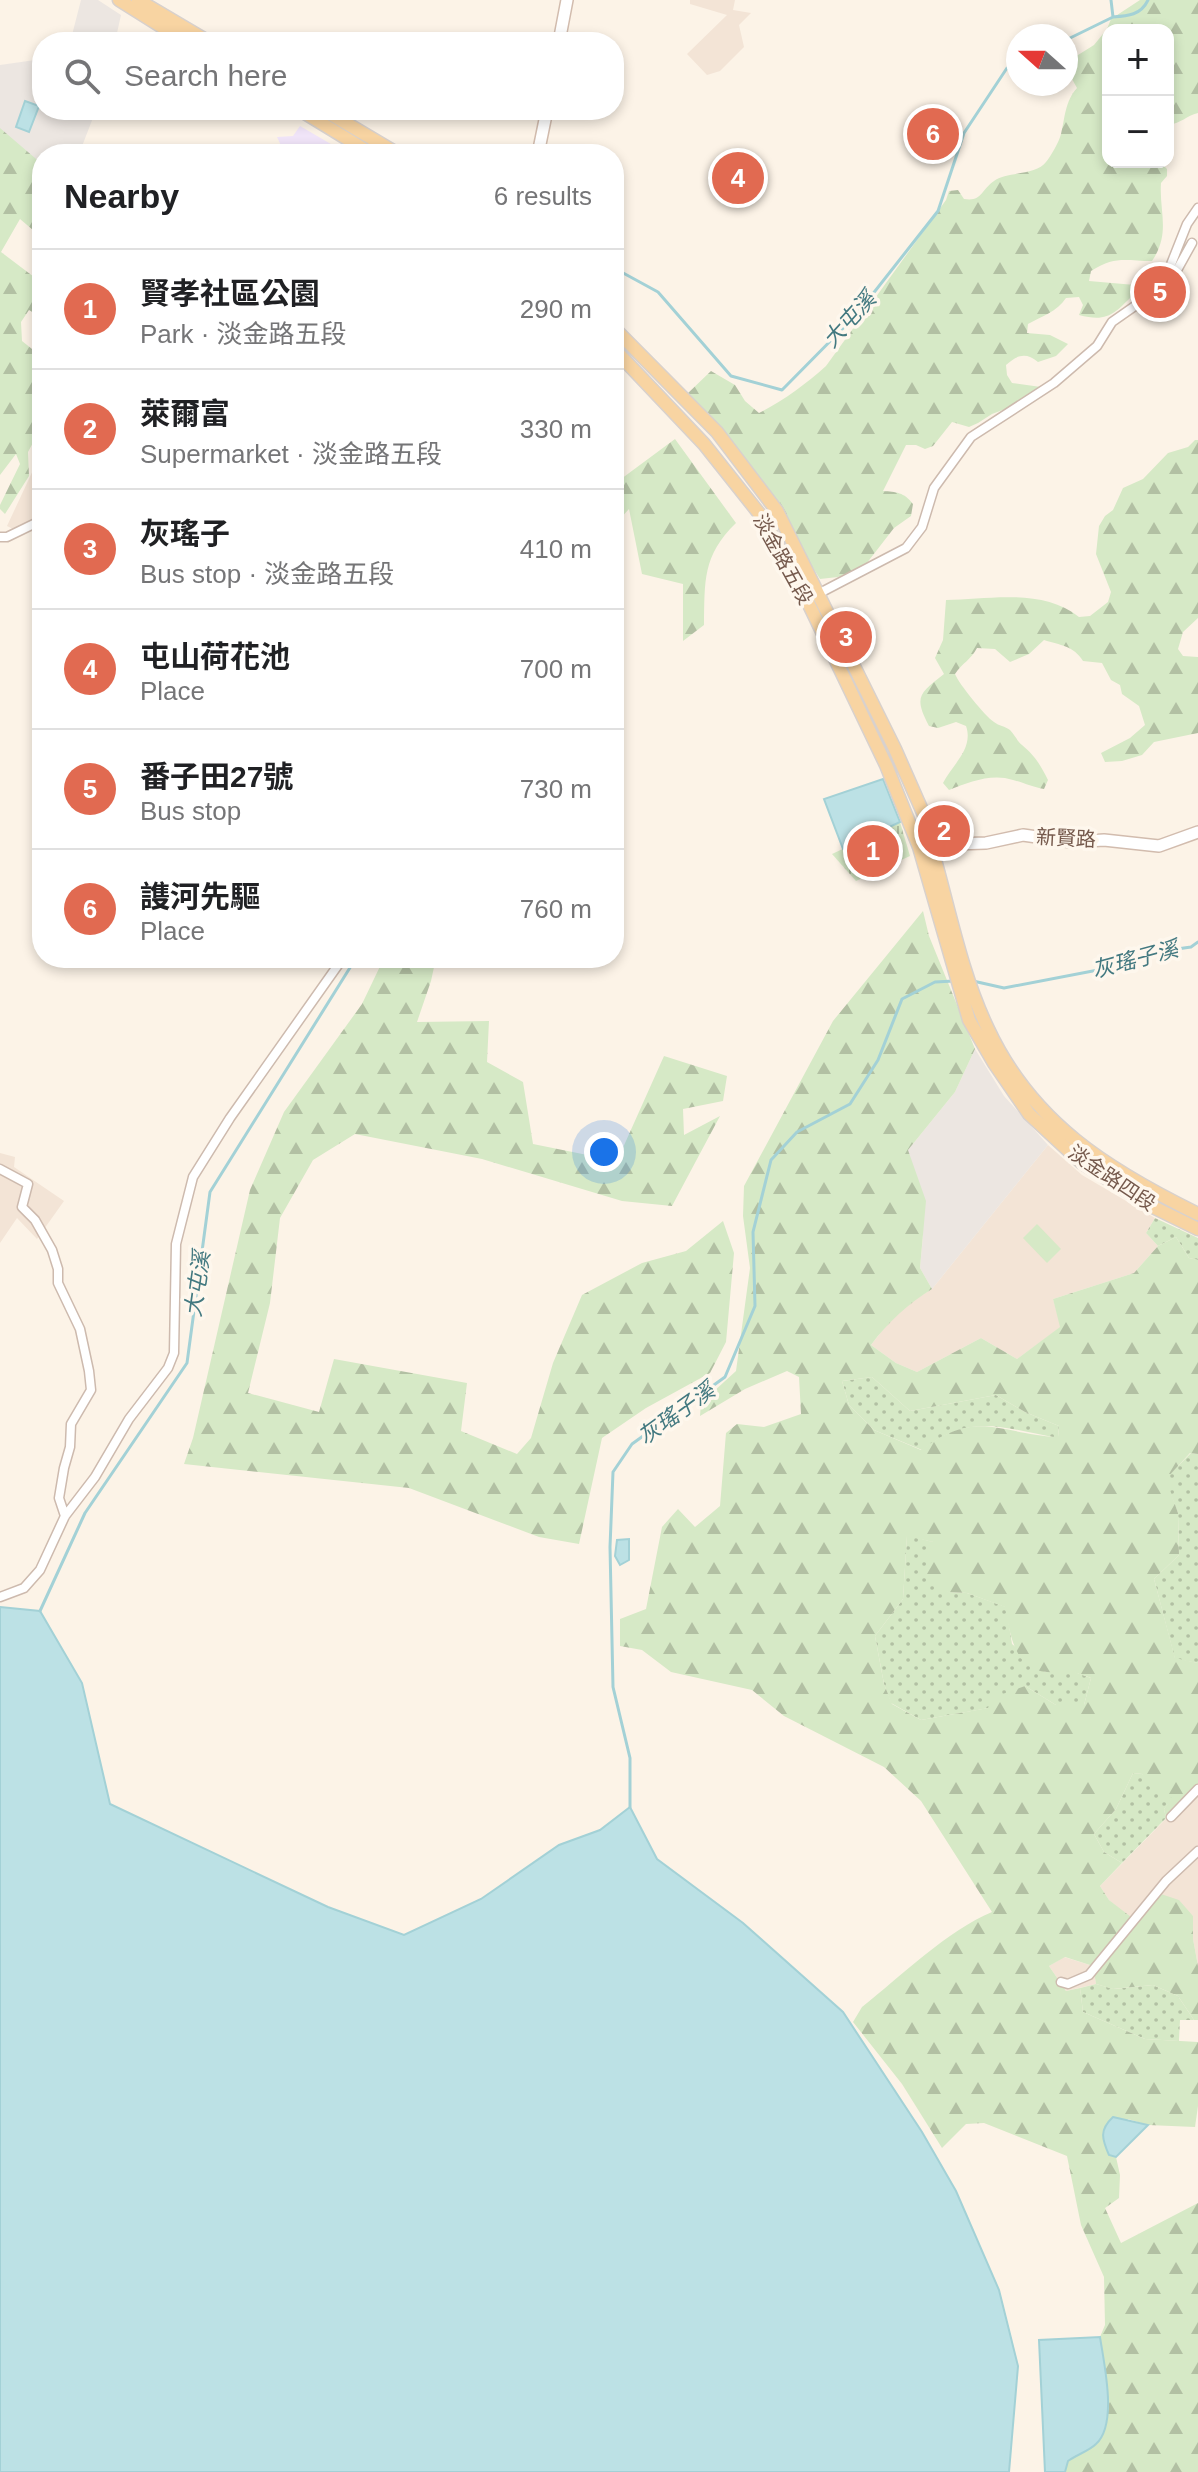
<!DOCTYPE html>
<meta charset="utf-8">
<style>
:root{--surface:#fff;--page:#f6f6f6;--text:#202124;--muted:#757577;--line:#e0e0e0;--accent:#e16a51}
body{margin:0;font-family:Helvetica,"Noto Sans TC",sans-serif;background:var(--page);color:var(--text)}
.controls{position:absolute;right:24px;top:24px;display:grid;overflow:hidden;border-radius:16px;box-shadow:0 4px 12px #0003}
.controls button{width:72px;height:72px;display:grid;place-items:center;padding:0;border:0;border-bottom:2px solid var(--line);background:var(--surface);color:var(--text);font:40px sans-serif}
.compass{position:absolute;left:1006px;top:24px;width:72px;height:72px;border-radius:50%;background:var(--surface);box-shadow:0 4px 12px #0003;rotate:291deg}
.you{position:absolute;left:604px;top:1152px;width:28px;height:28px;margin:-20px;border:6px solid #fff;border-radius:50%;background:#1a73e8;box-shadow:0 0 0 12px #1a73e833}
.badge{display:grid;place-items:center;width:52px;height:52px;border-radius:50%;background:var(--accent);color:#fff;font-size:26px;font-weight:700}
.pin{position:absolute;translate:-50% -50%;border:4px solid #fff;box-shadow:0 2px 8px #0006}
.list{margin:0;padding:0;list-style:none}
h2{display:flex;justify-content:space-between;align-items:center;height:104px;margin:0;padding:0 32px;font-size:34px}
h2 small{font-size:26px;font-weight:400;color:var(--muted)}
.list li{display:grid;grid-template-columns:52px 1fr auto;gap:24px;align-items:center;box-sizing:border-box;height:120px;padding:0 32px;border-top:2px solid var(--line)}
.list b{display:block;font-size:30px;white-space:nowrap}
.list p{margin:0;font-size:26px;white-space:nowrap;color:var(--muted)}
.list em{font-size:26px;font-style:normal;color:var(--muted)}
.icon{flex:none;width:44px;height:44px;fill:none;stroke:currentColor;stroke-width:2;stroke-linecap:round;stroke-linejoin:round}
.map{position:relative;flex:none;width:1198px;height:2472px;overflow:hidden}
.search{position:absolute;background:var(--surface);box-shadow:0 4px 12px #0003;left:32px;top:32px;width:592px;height:88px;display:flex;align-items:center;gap:20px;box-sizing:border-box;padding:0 28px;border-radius:32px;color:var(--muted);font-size:30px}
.panel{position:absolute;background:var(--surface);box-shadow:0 4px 12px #0003;left:32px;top:144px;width:592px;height:824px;border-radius:32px}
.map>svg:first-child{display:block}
.residential{fill:#f3e4d6}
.industrial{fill:#ece6e1}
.education{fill:#f0e4f8}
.grass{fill:url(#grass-dots)}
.forest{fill:url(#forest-firs);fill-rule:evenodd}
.park{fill:url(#park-tufts)}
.pitch{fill:#d6e9c6}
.water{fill:#bce1e5;stroke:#a3d1d6;stroke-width:2}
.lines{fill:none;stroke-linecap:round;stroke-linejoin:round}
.stream{stroke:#a3d1d6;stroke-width:3}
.street-casing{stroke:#cdbaae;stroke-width:11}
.secondary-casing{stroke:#d2bcae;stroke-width:14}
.primary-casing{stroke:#d8d1cd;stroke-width:15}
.street{stroke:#fff;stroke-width:8}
.secondary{stroke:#fff;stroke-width:11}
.primary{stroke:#f8d4a2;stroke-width:12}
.labels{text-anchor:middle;stroke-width:7;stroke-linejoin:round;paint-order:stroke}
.street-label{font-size:20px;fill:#75594c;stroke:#fef7ed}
.water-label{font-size:22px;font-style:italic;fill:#437980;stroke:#fef7ed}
</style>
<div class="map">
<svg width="1198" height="2472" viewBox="0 0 1198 2472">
<defs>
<pattern id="grass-dots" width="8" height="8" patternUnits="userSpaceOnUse" patternTransform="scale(2)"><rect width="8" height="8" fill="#d6e9c6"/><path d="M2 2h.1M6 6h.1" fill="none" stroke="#b2c0a3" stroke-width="1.8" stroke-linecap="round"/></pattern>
<pattern id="forest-firs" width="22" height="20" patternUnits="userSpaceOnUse" patternTransform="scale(2)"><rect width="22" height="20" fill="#d6e9c6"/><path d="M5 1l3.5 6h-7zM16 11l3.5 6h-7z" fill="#b2c0a3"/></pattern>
<pattern id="park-tufts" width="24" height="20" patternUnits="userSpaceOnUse" patternTransform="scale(2)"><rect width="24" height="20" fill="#d6e9c6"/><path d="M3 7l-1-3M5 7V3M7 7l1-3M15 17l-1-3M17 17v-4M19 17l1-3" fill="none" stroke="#b2c0a3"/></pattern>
</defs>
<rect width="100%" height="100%" fill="#fcf3e7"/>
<!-- residential -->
<path class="residential" d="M690 0H735L733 10 751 13 739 25 744 47 720 71 707 75 687 54 727 15 690 4Z
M42 451V517L13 529 7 526Z
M1048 1145 1082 1175 1155 1218 1146 1233 1158 1246 1134 1273 1053 1299 1061 1327 1017 1359 981 1338 917 1372 896 1363 871 1345 889 1322 911 1302 932 1289Z
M0 1153 15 1157 14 1167 64 1201 37 1239 17 1218 0 1243Z
M1198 1786V1966L1193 1939V1916L1158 1893 1130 1918 1109 1900 1100 1886Z
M1064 1957 1093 1966 1096 1984 1066 1991 1049 1966Z"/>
<!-- industrial -->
<path class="industrial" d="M81 0H98L121 15 115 42H66L72 35Z
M42 59V110H96L79 154H42V175L0 132V65Z
M975 1049 1004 1096 1048 1145 932 1289 920 1268 923 1236 908 1150 955 1092Z"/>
<!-- education -->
<path class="education" d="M300 126 348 154H285L277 137 293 136Z"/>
<!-- grass -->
<path class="grass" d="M1155 1218 1198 1238V1260L1189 1258 1176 1237 1158 1246 1146 1233Z
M872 1377 910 1411 996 1395 1025 1412 1059 1426 1058 1438C1001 1428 972 1412 922 1450L874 1430 849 1405 842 1381Z
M1191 1453 1198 1454V1663L1175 1659 1154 1579 1179 1555 1178 1513 1165 1479Z
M907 1535 933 1542 948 1592 967 1593 1006 1607 1012 1644 1045 1672 1069 1670 1091 1678 1084 1705H1056L1025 1686 989 1708 921 1720 891 1703 884 1684 875 1636 903 1599Z
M1133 1773 1142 1774 1173 1798 1164 1809 1166 1818 1122 1863 1104 1852 1094 1834 1116 1809Z
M1096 1984 1114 1989 1153 1985 1178 1996 1194 2020H1180L1179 2041 1145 2039 1083 2012 1080 1988Z"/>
<!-- forest -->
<path class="forest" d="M1140 0H1198V113C1186 116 1182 123 1168 125V30H1108V162H1160L1167 169V176L1161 183C1159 212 1171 233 1152 261 1126 261 1116 255 1091 271L1089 281 1135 285 1134 294C1115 313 1108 323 1079 315L1083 305 1079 297 1066 298C1057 312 1042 316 1028 324L1027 333 1050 335 1068 344 1056 356 1038 362C1026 352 1017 355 1006 365L1007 375 1012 383 1041 387 1029 400 992 414 978 423 969 427 952 422 933 446 925 449 916 445H906L883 491C896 492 904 492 913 504L911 516 894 528 863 568 838 577 820 579 753 472 686 395 711 371 735 385 745 401 759 413C783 401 806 384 826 366L946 200 949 191 958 190 964 199C982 202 981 190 994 181 1006 172 1037 175 1046 162 1051 156 1059 142 1061 134 1065 118 1065 101 1077 88L1067 70 1070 60 1094 45 1107 29 1111 19Z
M0 128 42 164 40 236 20 219 1 252 42 283V318L29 310 21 322 22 341 42 357V426L28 452 29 476 5 514 0 509V505L20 464 16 454 0 475Z
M675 439 736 523C702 556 705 581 704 625L683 641V584L642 574 629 509 618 521 614 537V488L621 479Z
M1195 440H1198V618L1183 632 1178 649 1183 656 1198 657V733L1154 742 1142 755 1122 761 1105 762 1101 753 1130 738 1145 725 1139 706 1122 694 1120 685 1111 680 1102 663 1083 661C1074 646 1060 645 1044 640L1029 654 1010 662 995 649 977 648C971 660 962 663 955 674 959 684 985 716 994 722 999 726 1005 726 1010 730 1015 735 1017 741 1022 745 1035 756 1040 764 1048 780L1044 789C1032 787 1025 783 1013 780 992 773 969 782 949 790L943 783C952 765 974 749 966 726L956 722 938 728 929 726C913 696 920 693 944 674L935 658 943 640 946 600C989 599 1043 588 1079 617L1090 616 1108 602 1111 592 1096 554 1099 526 1105 516 1113 510 1123 488 1143 479 1168 453 1188 447Z
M923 911 929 936 975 1049 955 1092 908 1150 926 1201 920 1268 932 1289C908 1304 888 1322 871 1345L896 1363 917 1372 981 1338 1017 1359 1060 1327 1053 1299 1134 1273 1158 1246 1176 1237 1189 1258 1198 1260V1454L1190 1453 1166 1479 1178 1513 1179 1555 1154 1579 1175 1658 1198 1663V1786L1166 1818 1164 1809 1172 1798 1153 1792 1142 1774 1133 1773 1116 1809 1094 1834 1104 1852 1122 1863 1100 1886 1109 1900 1131 1917 1158 1893 1179 1900 1193 1916V1939L1198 1966V2020H1194L1178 1996 1153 1985 1113 1989 1096 1984 1093 1966 1065 1957 1049 1966 1066 1991 1080 1988 1083 2012 1145 2039 1198 2042V2106L1195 2127 1148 2125 1128 2119 1109 2155 1116 2157 1120 2175 1119 2198 1105 2208 1121 2243 1198 2203V2472H1065L1068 2461 1097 2444 1109 2408 1100 2337 1105 2325 1104 2277 1081 2225 1067 2156 984 2123 966 2124 942 2148 902 2084 853 2022 862 2007C900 1977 948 1930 992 1912L921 1801 884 1767 784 1716 752 1690 671 1672 642 1650 620 1646V1619L646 1609 662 1527 678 1509 695 1527 720 1506 726 1433 737 1424 764 1427 801 1414 799 1377 787 1371 745 1389 700 1416 701 1403 736 1371 750 1268 743 1216 744 1186 833 1021ZM872 1377 910 1411 996 1395 1025 1412 1059 1426 1058 1437C998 1434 978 1408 921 1450L874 1430 849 1405 842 1381ZM907 1536 933 1542 925 1572 948 1592 967 1593 1005 1607C1010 1633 1014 1670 1047 1672 1068 1673 1068 1669 1091 1678L1084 1705H1056L1025 1686 992 1698 988 1708 921 1720 892 1704 884 1684 875 1636 903 1599Z
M384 958H436L431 981 417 1022 489 1021 487 1062 523 1082 533 1144 617 1161 664 1056 727 1076 723 1101 683 1109 684 1135 720 1116 672 1206 622 1201 482 1159 355 1134 313 1160 280 1218 270 1303 248 1393 319 1412 334 1359 467 1383 461 1431 517 1454 531 1438 553 1363 582 1295 642 1263 686 1251 723 1221 734 1253 726 1342 710 1373 646 1408 602 1438 579 1544 539 1537 409 1488 184 1464 193 1438 250 1190 284 1112 362 1004Z"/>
<!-- park -->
<path class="park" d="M900 822 910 856 856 881 832 854Z"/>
<!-- pitch -->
<path class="pitch" d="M1037 1224 1061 1249 1047 1263 1023 1238Z"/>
<!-- water -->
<path class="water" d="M25 101 39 106 29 132 16 127Z
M737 157 759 179 744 200 716 178Z
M883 779 900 822 843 849 824 799Z
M629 1539V1560L620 1565 615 1556 617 1540Z
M0 1607 40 1611 82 1683 110 1804 328 1907 404 1935 481 1899 559 1845 600 1830 630 1807 657 1859 743 1923 843 2012 922 2132 956 2191 999 2290 1018 2366 1009 2472H0Z
M1113 2117 1148 2125 1116 2157 1109 2155C1102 2139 1099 2130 1113 2117Z
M1100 2337C1104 2364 1118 2424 1096 2444 1089 2451 1076 2455 1068 2461L1065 2472H1045L1039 2340Z"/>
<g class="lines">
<!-- stream -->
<path class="stream" d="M1113 17C1128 16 1141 15 1148 0
M1066 40 1113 17 1111 0
M614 268 658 292 731 376 782 390 857 314 938 211 964 133 1007 68 1018 63
M973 981 1004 988 1098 970 1156 952 1191 947 1198 942
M40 1611 85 1513 187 1363 210 1192 356 958
M630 1807V1758L613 1687 610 1547 613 1472 632 1444 725 1377 755 1306 753 1232 771 1160 797 1132 850 1104 878 1060 902 999 935 982 954 981"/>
<defs>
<path id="street" d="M1168 273 1177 270 1192 243
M0 537H7L42 520
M814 596 906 548 922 527 934 488 971 437 1054 383 1097 346 1112 322 1162 287 1187 224 1198 208
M0 1169 28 1184 22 1207 35 1220 52 1250 58 1269V1283L80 1329 89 1371 91 1390 71 1424 70 1447 64 1468 59 1498 65 1516
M0 1597 24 1588 40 1570 65 1516 95 1477 129 1419 168 1368 174 1353 176 1244 193 1177 230 1118 343 958
M1171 1817 1198 1789
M1061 1982 1068 1984 1089 1975 1166 1881 1198 1851"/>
<path id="secondary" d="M559 42 567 0
M538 154 547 110
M924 851 954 844 986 843 1023 835 1072 842 1104 840 1159 846 1198 832"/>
<path id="primary" d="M119 0 186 42
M138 0 209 42
M300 110 372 154
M324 110 398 154
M614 328 717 432 777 511 895 749 928 824 932 849C949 908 961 973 988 1029 1032 1123 1108 1170 1198 1214
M614 349 704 444 762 517 803 592 886 765 919 847 969 1020 994 1063 1029 1114 1082 1163 1151 1206 1198 1229"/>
</defs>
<!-- street casing -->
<use href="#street" class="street-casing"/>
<!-- secondary casing -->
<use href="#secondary" class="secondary-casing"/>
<!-- primary casing -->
<use href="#primary" class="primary-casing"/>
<!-- street -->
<use href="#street" class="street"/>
<!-- secondary -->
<use href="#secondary" class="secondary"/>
<!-- primary -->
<use href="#primary" class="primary"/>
</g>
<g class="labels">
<!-- street labels -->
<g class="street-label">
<text transform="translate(783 559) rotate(61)" y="7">淡金路五段</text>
<text transform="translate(1066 838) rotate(3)" y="7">新賢路</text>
<text transform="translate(1112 1178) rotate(34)" y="7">淡金路四段</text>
</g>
<!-- water labels -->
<g class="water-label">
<text transform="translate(849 319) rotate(-48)" y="8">大屯溪</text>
<text transform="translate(1135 959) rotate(-15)" y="8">灰瑤子溪</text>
<text transform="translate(197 1284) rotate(-82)" y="8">大屯溪</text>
<text transform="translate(676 1413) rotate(-36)" y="8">灰瑤子溪</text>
</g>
</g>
</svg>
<div class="controls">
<button>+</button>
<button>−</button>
</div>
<svg class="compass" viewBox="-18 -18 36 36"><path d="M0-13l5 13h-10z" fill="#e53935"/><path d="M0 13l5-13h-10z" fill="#757577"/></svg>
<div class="you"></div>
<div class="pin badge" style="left:873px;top:851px">1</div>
<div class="pin badge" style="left:944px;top:831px">2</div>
<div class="pin badge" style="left:846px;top:637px">3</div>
<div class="pin badge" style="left:738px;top:178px">4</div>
<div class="pin badge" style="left:1160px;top:292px">5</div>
<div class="pin badge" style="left:933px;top:134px">6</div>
<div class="search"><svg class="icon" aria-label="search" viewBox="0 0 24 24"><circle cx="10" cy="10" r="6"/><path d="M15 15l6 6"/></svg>Search here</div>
<section class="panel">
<h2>Nearby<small>6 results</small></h2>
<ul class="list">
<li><span class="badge">1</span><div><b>賢孝社區公園</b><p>Park · 淡金路五段</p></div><em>290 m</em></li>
<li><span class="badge">2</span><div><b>萊爾富</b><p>Supermarket · 淡金路五段</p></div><em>330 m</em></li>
<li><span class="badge">3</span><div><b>灰瑤子</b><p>Bus stop · 淡金路五段</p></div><em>410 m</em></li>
<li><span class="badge">4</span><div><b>屯山荷花池</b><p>Place</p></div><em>700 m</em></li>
<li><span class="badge">5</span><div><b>番子田27號</b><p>Bus stop</p></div><em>730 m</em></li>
<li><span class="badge">6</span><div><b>謢河先驅</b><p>Place</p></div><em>760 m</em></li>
</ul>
</section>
</div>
